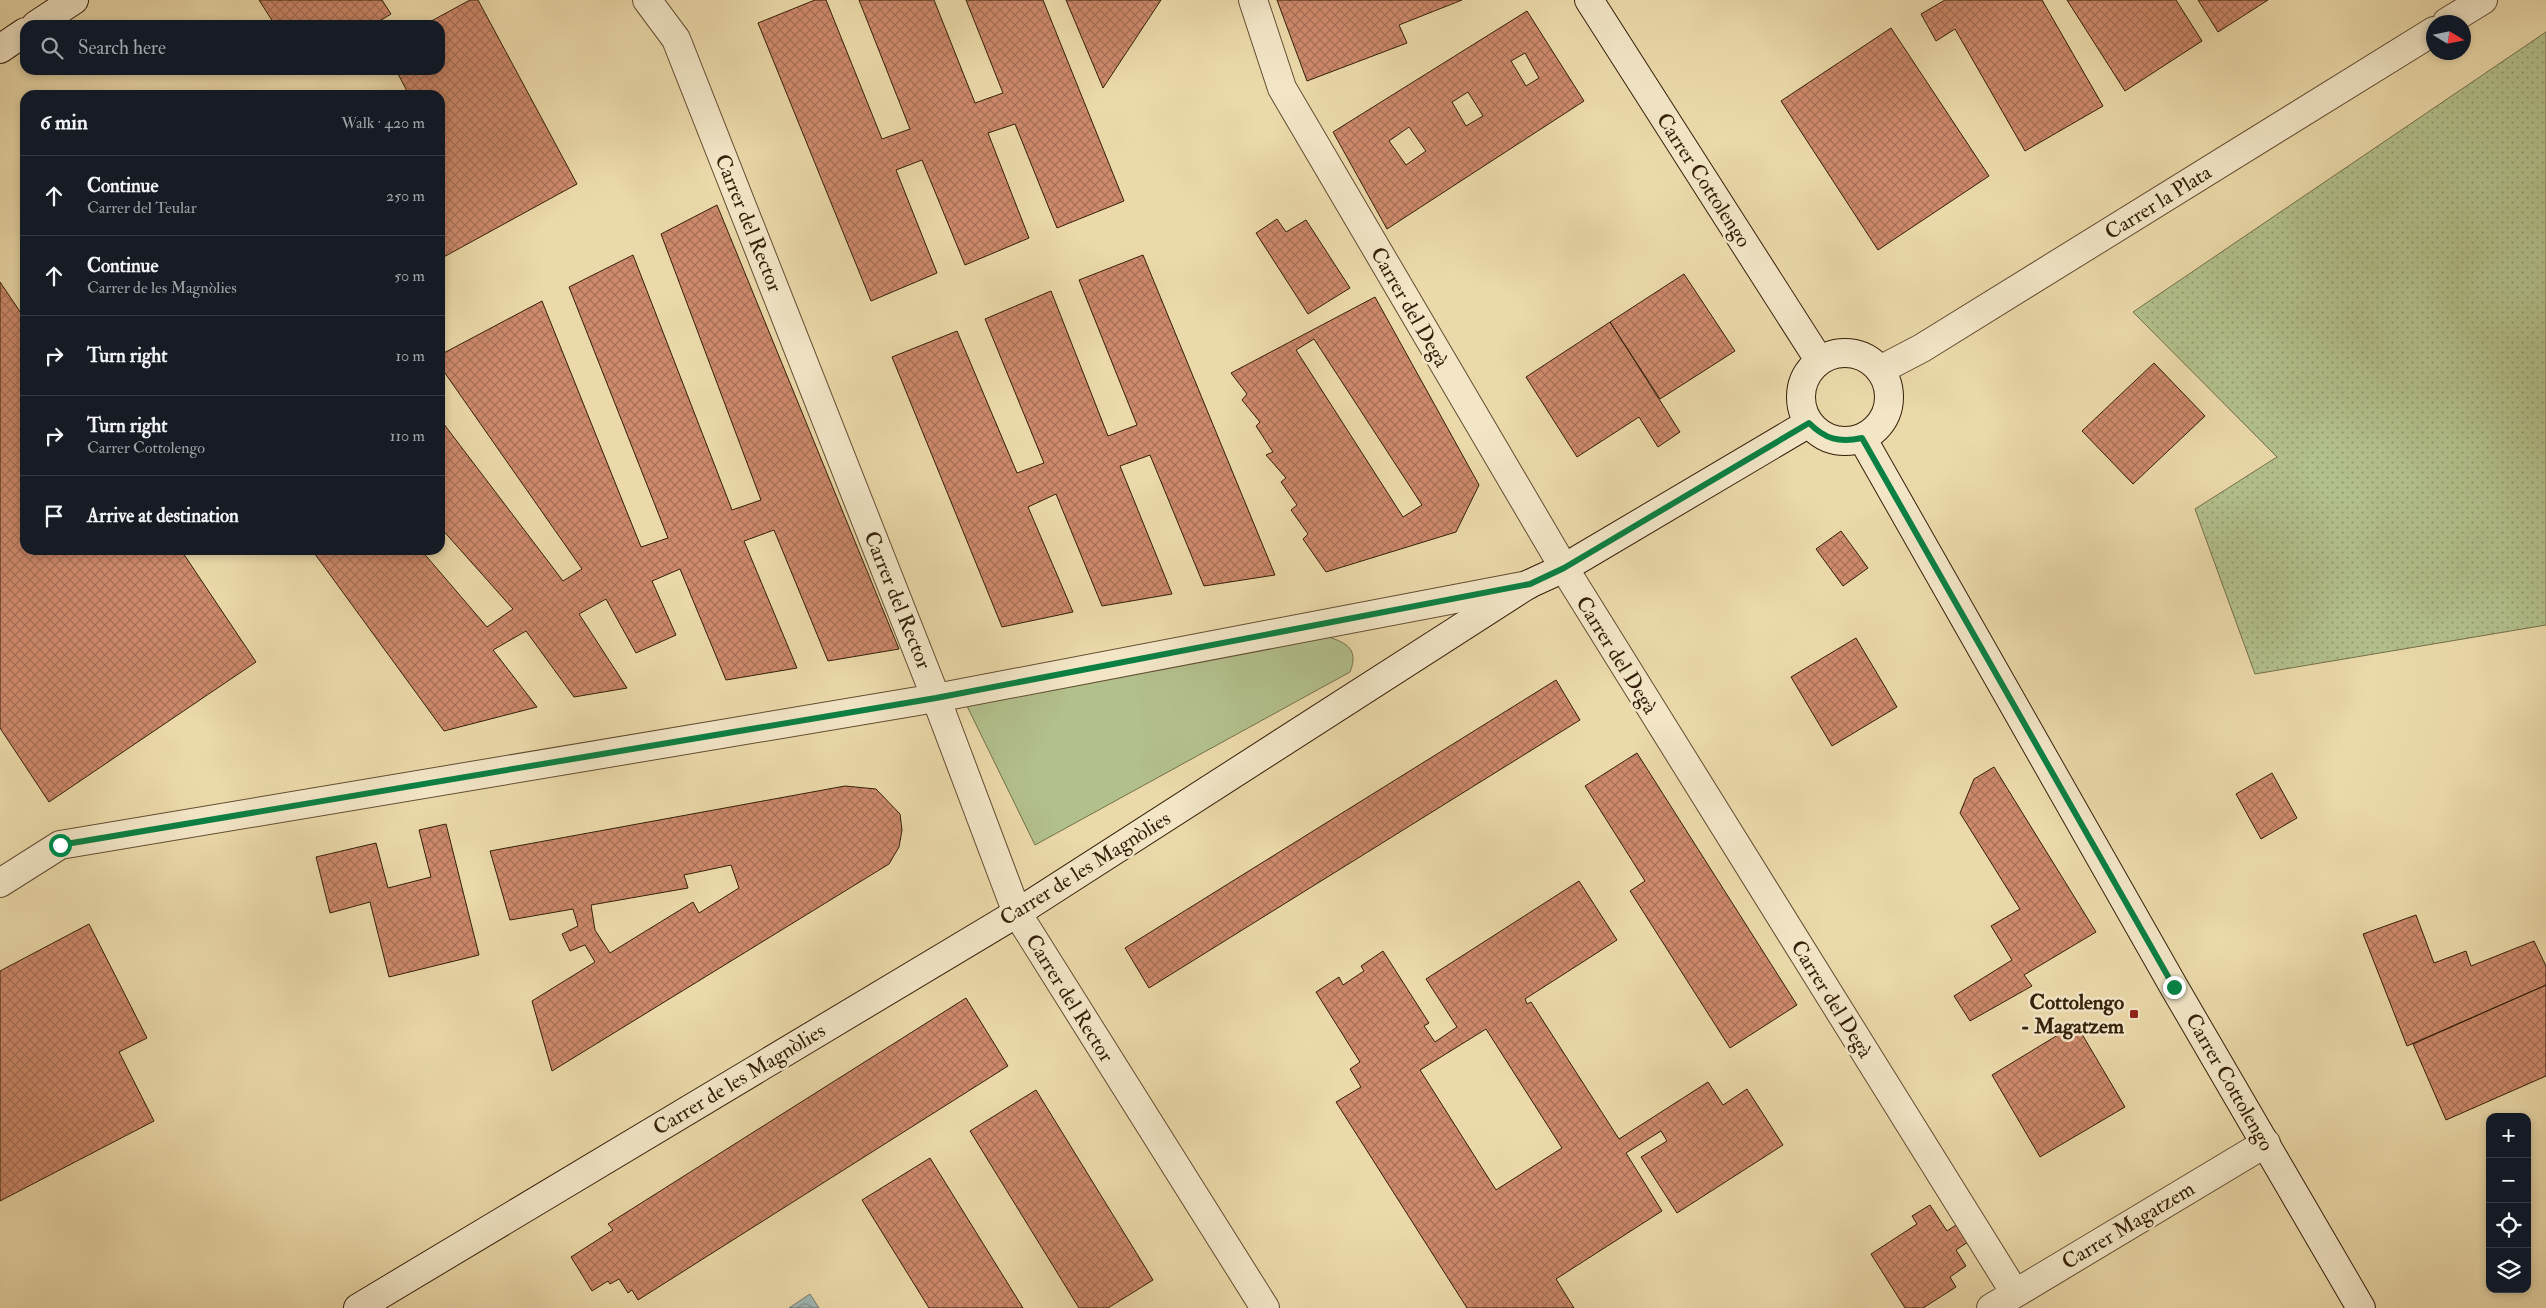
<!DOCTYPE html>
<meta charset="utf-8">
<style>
:root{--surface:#171b24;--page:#20242c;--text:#f1f3f6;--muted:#9ea1a6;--line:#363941}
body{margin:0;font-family:"IM FELL Double Pica",serif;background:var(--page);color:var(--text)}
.controls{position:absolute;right:15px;bottom:15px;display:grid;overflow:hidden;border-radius:10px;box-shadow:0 2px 8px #0003}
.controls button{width:45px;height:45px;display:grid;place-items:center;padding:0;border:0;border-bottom:1px solid var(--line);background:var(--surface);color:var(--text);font:25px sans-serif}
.compass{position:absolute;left:2426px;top:15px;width:45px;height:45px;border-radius:50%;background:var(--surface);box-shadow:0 2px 8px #0003;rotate:100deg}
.stop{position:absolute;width:15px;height:15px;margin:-11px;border:4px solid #0b8043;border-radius:50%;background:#fff}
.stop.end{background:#0b8043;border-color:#fff;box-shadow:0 1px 5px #0008}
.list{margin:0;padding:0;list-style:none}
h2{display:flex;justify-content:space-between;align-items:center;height:65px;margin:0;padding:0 20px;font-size:21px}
h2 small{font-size:16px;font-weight:400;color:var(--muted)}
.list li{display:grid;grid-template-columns:32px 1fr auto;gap:15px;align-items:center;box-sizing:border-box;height:80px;padding:0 20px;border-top:1px solid var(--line)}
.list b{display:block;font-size:19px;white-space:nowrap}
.list p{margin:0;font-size:16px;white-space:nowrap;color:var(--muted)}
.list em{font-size:16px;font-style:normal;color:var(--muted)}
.icon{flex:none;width:28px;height:28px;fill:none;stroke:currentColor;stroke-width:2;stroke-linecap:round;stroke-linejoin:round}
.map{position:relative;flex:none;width:2546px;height:1308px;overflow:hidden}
.search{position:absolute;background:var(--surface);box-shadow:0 2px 8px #0003;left:20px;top:20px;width:425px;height:55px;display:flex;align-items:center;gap:12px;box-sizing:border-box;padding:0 18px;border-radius:15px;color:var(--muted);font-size:19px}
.panel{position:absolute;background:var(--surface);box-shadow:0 2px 8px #0003;left:20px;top:90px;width:425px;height:465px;border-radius:15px}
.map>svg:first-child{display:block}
.grass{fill:url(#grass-dots);stroke:#74704a}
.green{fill:#b2c08c;stroke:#74704a}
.water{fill:url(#water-waves);stroke:#757b71}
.building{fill:url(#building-cross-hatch);stroke:#352009;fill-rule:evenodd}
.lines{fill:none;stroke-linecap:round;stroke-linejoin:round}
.street-casing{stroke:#624e31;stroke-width:30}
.secondary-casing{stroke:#352009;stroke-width:30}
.street{stroke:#f2e6c7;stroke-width:28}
.secondary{stroke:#f2e6c7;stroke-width:28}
.route{stroke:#0b8043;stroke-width:6}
.poi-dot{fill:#8f2418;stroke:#f2e6c7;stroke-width:2}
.labels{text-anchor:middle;stroke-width:5;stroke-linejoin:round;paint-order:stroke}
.street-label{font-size:21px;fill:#352009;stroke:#f2e6c7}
.poi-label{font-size:21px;font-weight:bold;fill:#352009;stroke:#f2e6c7;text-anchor:end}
</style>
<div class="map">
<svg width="2546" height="1308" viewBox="0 0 2546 1308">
<defs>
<pattern id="grass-dots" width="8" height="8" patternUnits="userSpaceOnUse" patternTransform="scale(1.25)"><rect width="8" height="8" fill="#b2c08c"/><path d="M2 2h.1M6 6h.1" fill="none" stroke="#929c71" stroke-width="1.8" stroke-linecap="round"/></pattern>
<pattern id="water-waves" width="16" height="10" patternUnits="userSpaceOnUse" patternTransform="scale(1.25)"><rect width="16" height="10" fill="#9fb7b6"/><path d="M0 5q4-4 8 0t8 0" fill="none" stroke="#829492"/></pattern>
<pattern id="building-cross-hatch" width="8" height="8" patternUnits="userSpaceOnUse" patternTransform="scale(1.25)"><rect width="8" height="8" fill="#ce8a6c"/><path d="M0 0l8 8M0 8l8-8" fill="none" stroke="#a87057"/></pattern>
</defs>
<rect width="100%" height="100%" fill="#ebd9a9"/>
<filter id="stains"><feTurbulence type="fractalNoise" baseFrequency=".004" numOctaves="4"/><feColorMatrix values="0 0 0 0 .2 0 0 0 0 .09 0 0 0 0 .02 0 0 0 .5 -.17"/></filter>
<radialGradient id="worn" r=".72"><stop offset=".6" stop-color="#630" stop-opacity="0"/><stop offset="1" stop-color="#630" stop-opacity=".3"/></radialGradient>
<!-- grass -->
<path class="grass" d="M2546 32V625L2255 674 2195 509 2277 457 2133 312Z"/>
<!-- green -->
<path class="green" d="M1323 635C1344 642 1360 647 1350 672L1035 845 966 704Z"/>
<!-- water -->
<path class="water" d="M810 1294 819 1308H789Z"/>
<!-- building -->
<path class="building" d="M259 0H382L391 14 373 25H275Z
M470 0H478L577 184 440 259V95H409L396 70H440V25H424Z
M815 0H826L882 139 910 129 859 0H934L975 103 1003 93 966 0H1043L1124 201 1057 228 1015 124 988 133 1029 238 965 265 922 160 896 170 937 273 871 301 758 23Z
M1066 0H1161L1103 88Z
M1277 0H1462L1399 25 1407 43 1307 81Z
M1945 0H2042L2103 106 2025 151 1955 29 1936 41 1921 14Z
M2067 0H2176L2202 41 2125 91Z
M2198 0H2268L2218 32Z
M1527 11 1584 101 1387 229 1333 132ZM1525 53 1539 78 1526 86 1511 61ZM1468 92 1483 116 1466 126 1452 102ZM1409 127 1426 151 1406 165 1389 141Z
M1891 28 1989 176 1878 250 1781 101Z
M717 205 899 649 828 661 774 530 744 541 797 668 726 680 680 569 652 581 676 635 636 653 606 599 579 614 627 688 574 697 526 631 493 650 537 707 444 731 312 550H421L487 627 513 609 440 527V419L563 581 582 569 440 366V355L542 301 641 547 668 538 569 287 633 255 732 510 761 500 661 234Z
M1277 219 1286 232 1306 220 1350 288 1308 314 1256 233Z
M1143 255 1275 575 1204 586 1150 455 1120 466 1172 594 1102 606 1056 494 1028 507 1073 612 1002 627 892 357 957 331 1017 473 1044 463 985 319 1051 291 1108 436 1137 425 1079 280Z
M1684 274 1735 351 1660 399 1610 322Z
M0 282 25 319V550H181L256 662 49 802 0 728Z
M1375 297 1479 485 1456 532 1326 572 1303 539 1308 534 1291 510 1297 505 1281 482 1286 478 1266 455 1273 452 1256 426 1260 422 1242 400 1247 394 1231 373ZM1314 339 1422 505 1403 517 1296 350Z
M1610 322 1680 432 1658 447 1639 417 1577 457 1526 377Z
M2154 363 2205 416 2133 484 2082 431Z
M1841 531 1868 568 1843 586 1816 549Z
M1856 638 1897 707 1832 746 1791 677Z
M1556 680 1580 720 1149 988 1125 948Z
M1637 753 1797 1005 1730 1048 1630 891 1645 881 1585 786Z
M1994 767 2096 932 2024 975 2032 986 1970 1021 1954 996 2012 960 1991 926 2020 909 1960 813 1974 779Z
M2272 773 2297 818 2261 839 2236 794Z
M845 786 876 789 900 814 902 830 899 847 889 864 552 1071 532 1001 595 962 585 945 570 951 562 934 578 926 573 909 510 920 490 851ZM731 865 739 888 699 913 693 902 610 953 595 930 591 905 688 888 684 875Z
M446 824 479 955 389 977 370 902 330 913 316 857 376 843 388 888 431 877 419 830Z
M1579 881 1617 940 1525 999 1527 1004 1531 1002 1619 1139 1708 1082 1723 1105 1747 1089 1783 1145 1677 1213 1641 1157 1667 1141 1661 1131 1626 1153 1662 1211 1556 1279 1574 1308H1467L1336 1102 1361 1087 1350 1069 1360 1062 1316 992 1339 977 1343 985 1364 971 1361 966 1383 951 1429 1023 1424 1026 1435 1042 1457 1027 1426 979ZM1486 1029 1562 1148 1496 1190 1420 1070Z
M2416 915 2434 963 2466 951 2471 966 2534 941 2546 966V985L2407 1046 2363 934Z
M89 924 147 1038 119 1052 154 1121 0 1201V971Z
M2546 985V1076L2446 1120 2413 1044Z
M966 998 1008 1066 638 1300 632 1290 628 1293 619 1279 610 1284 608 1281 592 1291 571 1257 613 1230 608 1224Z
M2076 1024 2125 1107 2040 1157 1992 1075Z
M1036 1090 1153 1280 1108 1308H1079L970 1131Z
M930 1158 1023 1308H929L862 1200Z
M1930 1205 1947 1231 1956 1225 1968 1242 1956 1250 1966 1266 1950 1277 1956 1287 1923 1308H1905L1871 1254 1917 1224 1912 1216Z"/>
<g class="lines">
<defs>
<path id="street" d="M647 0 676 39 936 698 1017 913 1265 1308
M1253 0 1282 88 1564 568 2015 1293
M2447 22 2483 0
M1880 370 1922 348 2434 31
M0 883 60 845 936 698 1528 585
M1991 1308 2266 1143"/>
<path id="secondary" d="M1589 0 1819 360
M36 25 74 0
M0 49 25 32
M1801 397a44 44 0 1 1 88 0a44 44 0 1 1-88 0Z
M1862 438 2174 987 2361 1308
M358 1308 1017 913 1529 584 1564 568 1809 423"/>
</defs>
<!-- street casing -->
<use href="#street" class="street-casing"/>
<!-- secondary casing -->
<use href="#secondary" class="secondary-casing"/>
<!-- street -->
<use href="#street" class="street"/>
<!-- secondary -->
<use href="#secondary" class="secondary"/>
</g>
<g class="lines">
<!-- route -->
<path class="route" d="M60 845 936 698 1530 584 1564 568 1809 423C1825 439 1839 443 1862 438L2174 987"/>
</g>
<!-- markers -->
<rect class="poi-dot" x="2129" y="1009" width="10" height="10" rx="2.5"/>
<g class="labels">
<!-- street labels -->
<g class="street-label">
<text transform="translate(1704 180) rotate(57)" y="7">Carrer Cottolengo</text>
<text transform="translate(2158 202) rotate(-32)" y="7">Carrer la Plata</text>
<text transform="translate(749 223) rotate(68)" y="7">Carrer del Rector</text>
<text transform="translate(1410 307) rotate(60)" y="7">Carrer del Degà</text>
<text transform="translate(898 600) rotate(68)" y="7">Carrer del Rector</text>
<text transform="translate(1617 655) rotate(58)" y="7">Carrer del Degà</text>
<text transform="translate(1085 868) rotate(-32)" y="7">Carrer de les Magnòlies</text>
<text transform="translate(1070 998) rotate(58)" y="7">Carrer del Rector</text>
<text transform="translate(1832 999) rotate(58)" y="7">Carrer del Degà</text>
<text transform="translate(739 1079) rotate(-31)" y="7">Carrer de les Magnòlies</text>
<text transform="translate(2230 1082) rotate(60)" y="7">Carrer Cottolengo</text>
<text transform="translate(2128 1225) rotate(-31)" y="7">Carrer Magatzem</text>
</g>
<!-- poi labels -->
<g class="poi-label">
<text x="2124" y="1009">Cottolengo<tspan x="2124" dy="24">- Magatzem</tspan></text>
</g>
</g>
<rect width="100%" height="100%" filter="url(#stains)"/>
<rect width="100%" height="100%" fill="url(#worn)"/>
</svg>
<div class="controls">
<button>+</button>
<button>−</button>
<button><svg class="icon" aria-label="locate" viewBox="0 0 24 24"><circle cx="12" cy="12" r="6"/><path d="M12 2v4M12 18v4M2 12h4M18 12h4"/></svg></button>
<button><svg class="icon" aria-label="layers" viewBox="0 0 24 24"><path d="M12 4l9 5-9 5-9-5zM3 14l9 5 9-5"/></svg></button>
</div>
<svg class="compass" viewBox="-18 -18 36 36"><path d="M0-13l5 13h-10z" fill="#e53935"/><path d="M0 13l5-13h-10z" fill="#9ea1a6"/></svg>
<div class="stop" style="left:60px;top:845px"></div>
<div class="stop end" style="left:2174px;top:987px"></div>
<div class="search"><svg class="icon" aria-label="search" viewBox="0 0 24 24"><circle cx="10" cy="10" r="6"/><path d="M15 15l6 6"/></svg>Search here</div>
<section class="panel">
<h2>6 min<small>Walk · 420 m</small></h2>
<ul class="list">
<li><svg class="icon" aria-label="ahead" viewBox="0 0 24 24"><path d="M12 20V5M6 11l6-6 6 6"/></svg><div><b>Continue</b><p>Carrer del Teular</p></div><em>250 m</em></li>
<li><svg class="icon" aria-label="ahead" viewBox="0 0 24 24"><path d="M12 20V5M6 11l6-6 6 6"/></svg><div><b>Continue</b><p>Carrer de les Magnòlies</p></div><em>50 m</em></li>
<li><svg class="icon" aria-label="right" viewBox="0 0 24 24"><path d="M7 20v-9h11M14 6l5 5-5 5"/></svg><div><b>Turn right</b></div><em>10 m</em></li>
<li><svg class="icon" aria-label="right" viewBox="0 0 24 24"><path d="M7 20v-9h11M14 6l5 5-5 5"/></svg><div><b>Turn right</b><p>Carrer Cottolengo</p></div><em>110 m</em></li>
<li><svg class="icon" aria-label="arrive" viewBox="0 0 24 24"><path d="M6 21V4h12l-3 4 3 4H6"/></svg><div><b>Arrive at destination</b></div></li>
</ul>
</section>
</div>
